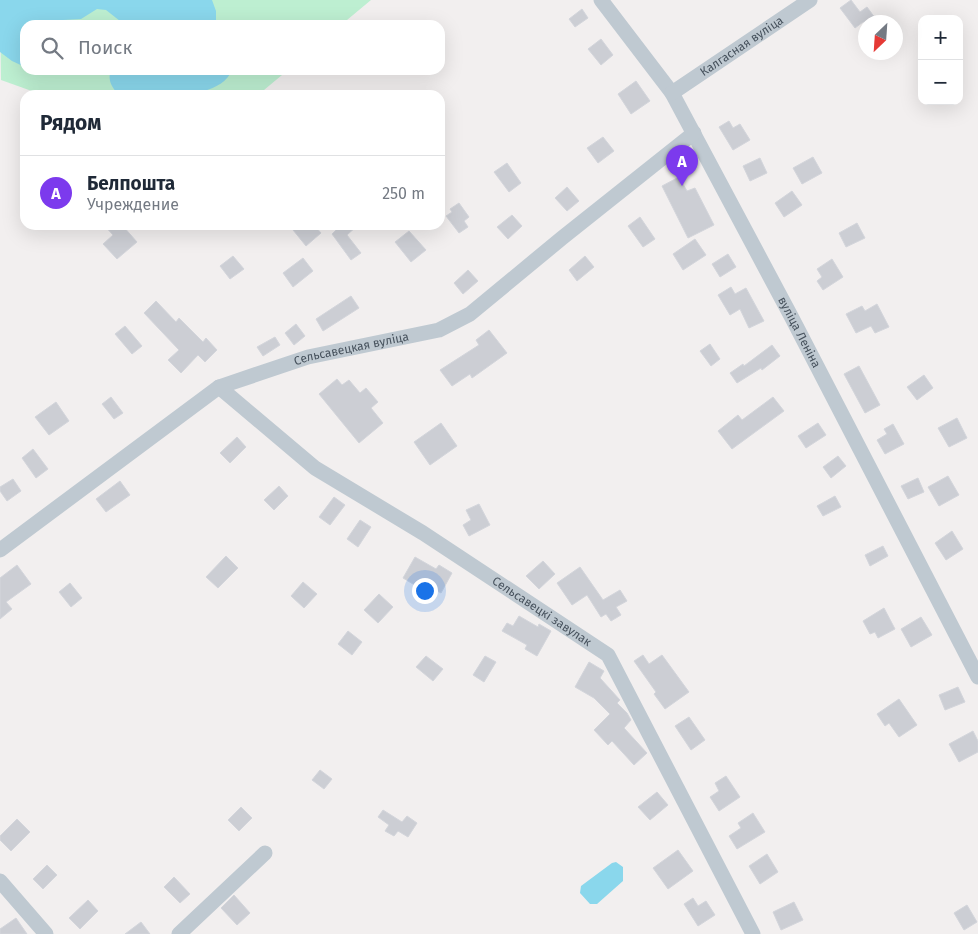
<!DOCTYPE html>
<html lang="ru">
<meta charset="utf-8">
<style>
:root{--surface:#fff;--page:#f6f6f7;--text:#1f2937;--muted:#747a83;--line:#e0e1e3;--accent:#7c3aed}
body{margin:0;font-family:"Fira Sans",sans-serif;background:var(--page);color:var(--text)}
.controls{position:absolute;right:15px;top:15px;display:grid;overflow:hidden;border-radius:10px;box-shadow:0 5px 20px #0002}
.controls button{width:45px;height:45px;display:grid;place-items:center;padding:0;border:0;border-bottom:1px solid var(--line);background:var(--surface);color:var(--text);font:25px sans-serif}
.compass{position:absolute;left:858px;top:15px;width:45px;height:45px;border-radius:50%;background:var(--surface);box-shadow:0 5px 20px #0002;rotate:205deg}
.you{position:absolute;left:424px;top:590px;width:18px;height:18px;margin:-12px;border:4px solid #fff;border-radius:50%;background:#1a73e8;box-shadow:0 0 0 8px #1a73e833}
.badge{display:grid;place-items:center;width:32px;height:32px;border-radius:50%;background:var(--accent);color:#fff;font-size:16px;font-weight:700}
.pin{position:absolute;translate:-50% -41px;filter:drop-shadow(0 1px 2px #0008)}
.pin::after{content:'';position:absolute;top:26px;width:18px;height:15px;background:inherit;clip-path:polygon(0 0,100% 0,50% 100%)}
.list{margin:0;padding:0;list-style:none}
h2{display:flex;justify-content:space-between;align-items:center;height:65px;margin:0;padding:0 20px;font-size:21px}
h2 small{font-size:16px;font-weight:400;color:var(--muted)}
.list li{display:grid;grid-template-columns:32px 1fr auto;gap:15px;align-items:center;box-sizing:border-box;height:75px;padding:0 20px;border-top:1px solid var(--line)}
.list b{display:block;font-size:19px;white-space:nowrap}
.list p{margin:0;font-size:16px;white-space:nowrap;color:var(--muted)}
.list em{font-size:16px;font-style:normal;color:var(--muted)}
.icon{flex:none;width:28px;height:28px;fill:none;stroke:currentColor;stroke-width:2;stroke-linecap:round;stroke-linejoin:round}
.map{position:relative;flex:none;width:978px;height:934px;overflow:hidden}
.search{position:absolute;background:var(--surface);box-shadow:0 5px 20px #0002;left:20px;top:20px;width:425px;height:55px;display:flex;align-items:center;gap:12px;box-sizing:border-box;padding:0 18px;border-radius:15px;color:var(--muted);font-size:19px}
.panel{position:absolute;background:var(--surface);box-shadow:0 5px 20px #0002;left:20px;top:90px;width:425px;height:140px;border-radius:15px}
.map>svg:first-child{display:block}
.green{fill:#bdefd1}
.water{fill:#8ad7ec}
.building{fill:#ccced4;stroke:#d3d5db}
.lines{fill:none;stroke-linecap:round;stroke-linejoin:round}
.street{stroke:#bfc9d1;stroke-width:15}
.labels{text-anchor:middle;stroke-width:4;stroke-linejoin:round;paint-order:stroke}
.street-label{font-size:12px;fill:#47525d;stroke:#fff}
</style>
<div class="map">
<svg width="978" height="934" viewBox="0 0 978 934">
<rect width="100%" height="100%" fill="#f2efef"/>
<!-- green -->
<path class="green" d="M0 0H371L341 25H25V70H288L258 95H43L1 80Z"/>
<!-- water -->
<path class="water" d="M0 0H212L216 11V25H137L120 21 106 10 97 9 81 19 63 20 57 25H25V67L12 61 0 52Z
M111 70H232C219 103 148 95 119 95 112 88 107 80 111 70Z
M616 862 623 867V881L597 904H590L580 893 581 886 612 863Z"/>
<!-- building -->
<path class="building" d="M851 0 860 12 867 7 878 22H863L855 28 840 8Z
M582 9 588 18 575 27 569 19Z
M601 39 613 55 601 65 588 49Z
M636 81 650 101 631 114 618 94Z
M729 121 733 128 740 124 750 140 733 150 719 127Z
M603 137 614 151 598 163 587 148Z
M813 157 822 173 802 184 793 168Z
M760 158 767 173 750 181 743 166Z
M507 163 521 183 509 192 494 172Z
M679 177 687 191 695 188 714 225 688 238 662 186Z
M567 187 579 201 567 211 555 198Z
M792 191 802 205 784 217 775 203Z
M459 203 469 217 464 221 468 227 459 233 446 216 452 212 450 209Z
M512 215 522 226 508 239 497 227Z
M640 217 655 239 643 247 628 226Z
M857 223 865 238 846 247 839 233Z
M104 225H122L137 242 117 259 103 244 113 235Z
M289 225H314L321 233 306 246Z
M341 225H358L347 235 361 253 351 260 332 234Z
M409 231 426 250 411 262 395 242Z
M695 239 706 255 683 270 673 254Z
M728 254 736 267 720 277 712 264Z
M233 256 244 269 230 279 220 266Z
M585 256 594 267 577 281 569 270Z
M303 258 313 271 293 287 283 273Z
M832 259 843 277 823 290 817 281 822 277 817 269Z
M468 270 478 281 463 294 454 283Z
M731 287 735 294 746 288 764 321 749 328 740 309 730 315 718 295Z
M351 296 359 308 323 331 316 319Z
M156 301 176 322 179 318 203 342 206 338 217 350 205 362 198 355 181 373 168 360 179 350 144 313Z
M877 304 889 327 875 333 871 326 856 333 846 314 862 306 865 311Z
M296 324 305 336 294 345 285 333Z
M125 326 142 346 132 354 115 334Z
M489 330 507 353 472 378 470 374 452 386 440 370 479 345 476 340Z
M275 337 280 345 263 356 257 347Z
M710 344 720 359 711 366 700 351Z
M772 345 780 356 762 370 761 368 737 383 730 373 743 364 744 366Z
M859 366 880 405 865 413 844 374Z
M924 375 933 388 917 400 907 387Z
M337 379 342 385 349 380 360 393 366 388 378 402 371 408 383 423 359 443 319 394Z
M111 397 123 413 114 419 102 404Z
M773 397 784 411 732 449 718 431 738 415 742 420Z
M56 402 69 421 49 435 35 417Z
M957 418 967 438 949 447 938 428Z
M441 423 457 446 430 465 414 442Z
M818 423 826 435 806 448 798 436Z
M893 424 904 444 885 454 877 440 887 434 884 429Z
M237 437 246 447 230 463 220 453Z
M33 449 48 469 36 478 22 458Z
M838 456 846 466 831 478 823 467Z
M948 476 959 495 939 506 928 487Z
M918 478 924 492 908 499 901 486Z
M13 479 21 491 7 501 0 491V487Z
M120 481 130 495 106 512 96 499Z
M279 486 288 496 274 510 264 500Z
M835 496 841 507 823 516 817 506Z
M334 497 345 505 330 525 319 517Z
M479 504 490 525 469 536 463 525 471 520 466 510Z
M360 520 371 527 358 547 347 539Z
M952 531 963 549 946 560 935 543Z
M883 546 888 556 870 566 865 555Z
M226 556 238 568 218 588 206 577Z
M415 557 436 569 439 565 452 573 441 593 421 582 418 587 403 578Z
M543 561 555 574 539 589 526 576Z
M17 565 31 584 6 602 12 609 0 619V578Z
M580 567 603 600 620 590 627 601 616 607 621 615 611 621 606 614 601 617 587 595 572 605 557 583Z
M303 582 317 594 304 608 291 596Z
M70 583 82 598 71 607 59 592Z
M379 594 393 607 378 623 364 610Z
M884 608 895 629 878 638 875 632 870 634 863 621Z
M519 616 538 627 539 624 551 631 537 656 525 649 527 645 502 631 507 623 513 626Z
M921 617 932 635 911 647 901 629Z
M348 631 362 642 352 655 338 644Z
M643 655 649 664 662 655 689 692 665 709 654 694 656 692 634 661Z
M426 656 443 669 433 681 416 667Z
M485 656 496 662 484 682 473 675Z
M589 662 604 671 600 678 620 700 617 703 627 713 631 720 624 728 647 753 634 765 612 741 608 745 594 730 610 714 594 698 575 687Z
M958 687 965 702 945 710 939 695Z
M899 699 917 725 899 737 889 723 885 726 877 714Z
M689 717 705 740 691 750 675 726Z
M973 731 978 741V752L959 762 949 744Z
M320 770 332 779 324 789 312 780Z
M726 776 740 797 719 811 710 797 719 791 715 783Z
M657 792 668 805 650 820 638 807Z
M241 807 252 818 239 831 228 820Z
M383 810 402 822 407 816 417 823 408 837 398 831 394 836 385 831 389 825 378 817Z
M753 813 765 832 737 849 729 836 741 828 738 823Z
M17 819 30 832 11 851 0 840V836Z
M678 850 693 871 668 889 653 868Z
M767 854 778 872 760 884 749 866Z
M47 865 57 875 43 889 33 879Z
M174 877 190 894 180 903 164 887Z
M234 895 250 913 237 925 221 908Z
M693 898 698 906 706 901 715 915 698 926 684 904Z
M88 900 98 911 80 929 69 918Z
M794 902 803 920 781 930 773 912Z
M967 905 977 922 964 930 954 913Z
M16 918 27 934H0V929Z
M141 922 150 934H125Z"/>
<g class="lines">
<!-- street -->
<g class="street">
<path id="s1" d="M601 0 672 93 792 318 978 677"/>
<path id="s2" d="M672 93 810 0"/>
<path id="s3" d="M219 387 315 468 423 533 608 655 753 934"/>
<path id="s4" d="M0 550 219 387 308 357 439 330 470 314 562 238 694 133"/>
<path d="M0 881 46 934"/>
<path d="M179 934 265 853"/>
</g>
</g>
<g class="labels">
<!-- street labels -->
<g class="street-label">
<text dy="4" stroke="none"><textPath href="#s2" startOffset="84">Калгасная вуліца</textPath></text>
<text dy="4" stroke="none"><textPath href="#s1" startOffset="388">вуліца Леніна</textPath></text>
<text dy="4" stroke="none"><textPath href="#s4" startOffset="411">Сельсавецкая вуліца</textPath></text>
<text dy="4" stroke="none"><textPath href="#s3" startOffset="394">Сельсавецкі завулак</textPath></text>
</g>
</g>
</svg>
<div class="controls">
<button>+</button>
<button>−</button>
</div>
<svg class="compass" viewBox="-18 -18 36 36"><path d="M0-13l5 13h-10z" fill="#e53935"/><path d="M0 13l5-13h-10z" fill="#747a83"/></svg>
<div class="you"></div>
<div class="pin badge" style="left:682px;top:186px">A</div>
<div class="search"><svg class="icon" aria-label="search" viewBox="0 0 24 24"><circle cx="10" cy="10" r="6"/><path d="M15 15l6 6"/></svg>Поиск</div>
<section class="panel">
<h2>Рядом<small></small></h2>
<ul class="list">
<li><span class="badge">A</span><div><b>Белпошта</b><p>Учреждение</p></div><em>250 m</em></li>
</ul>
</section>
</div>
